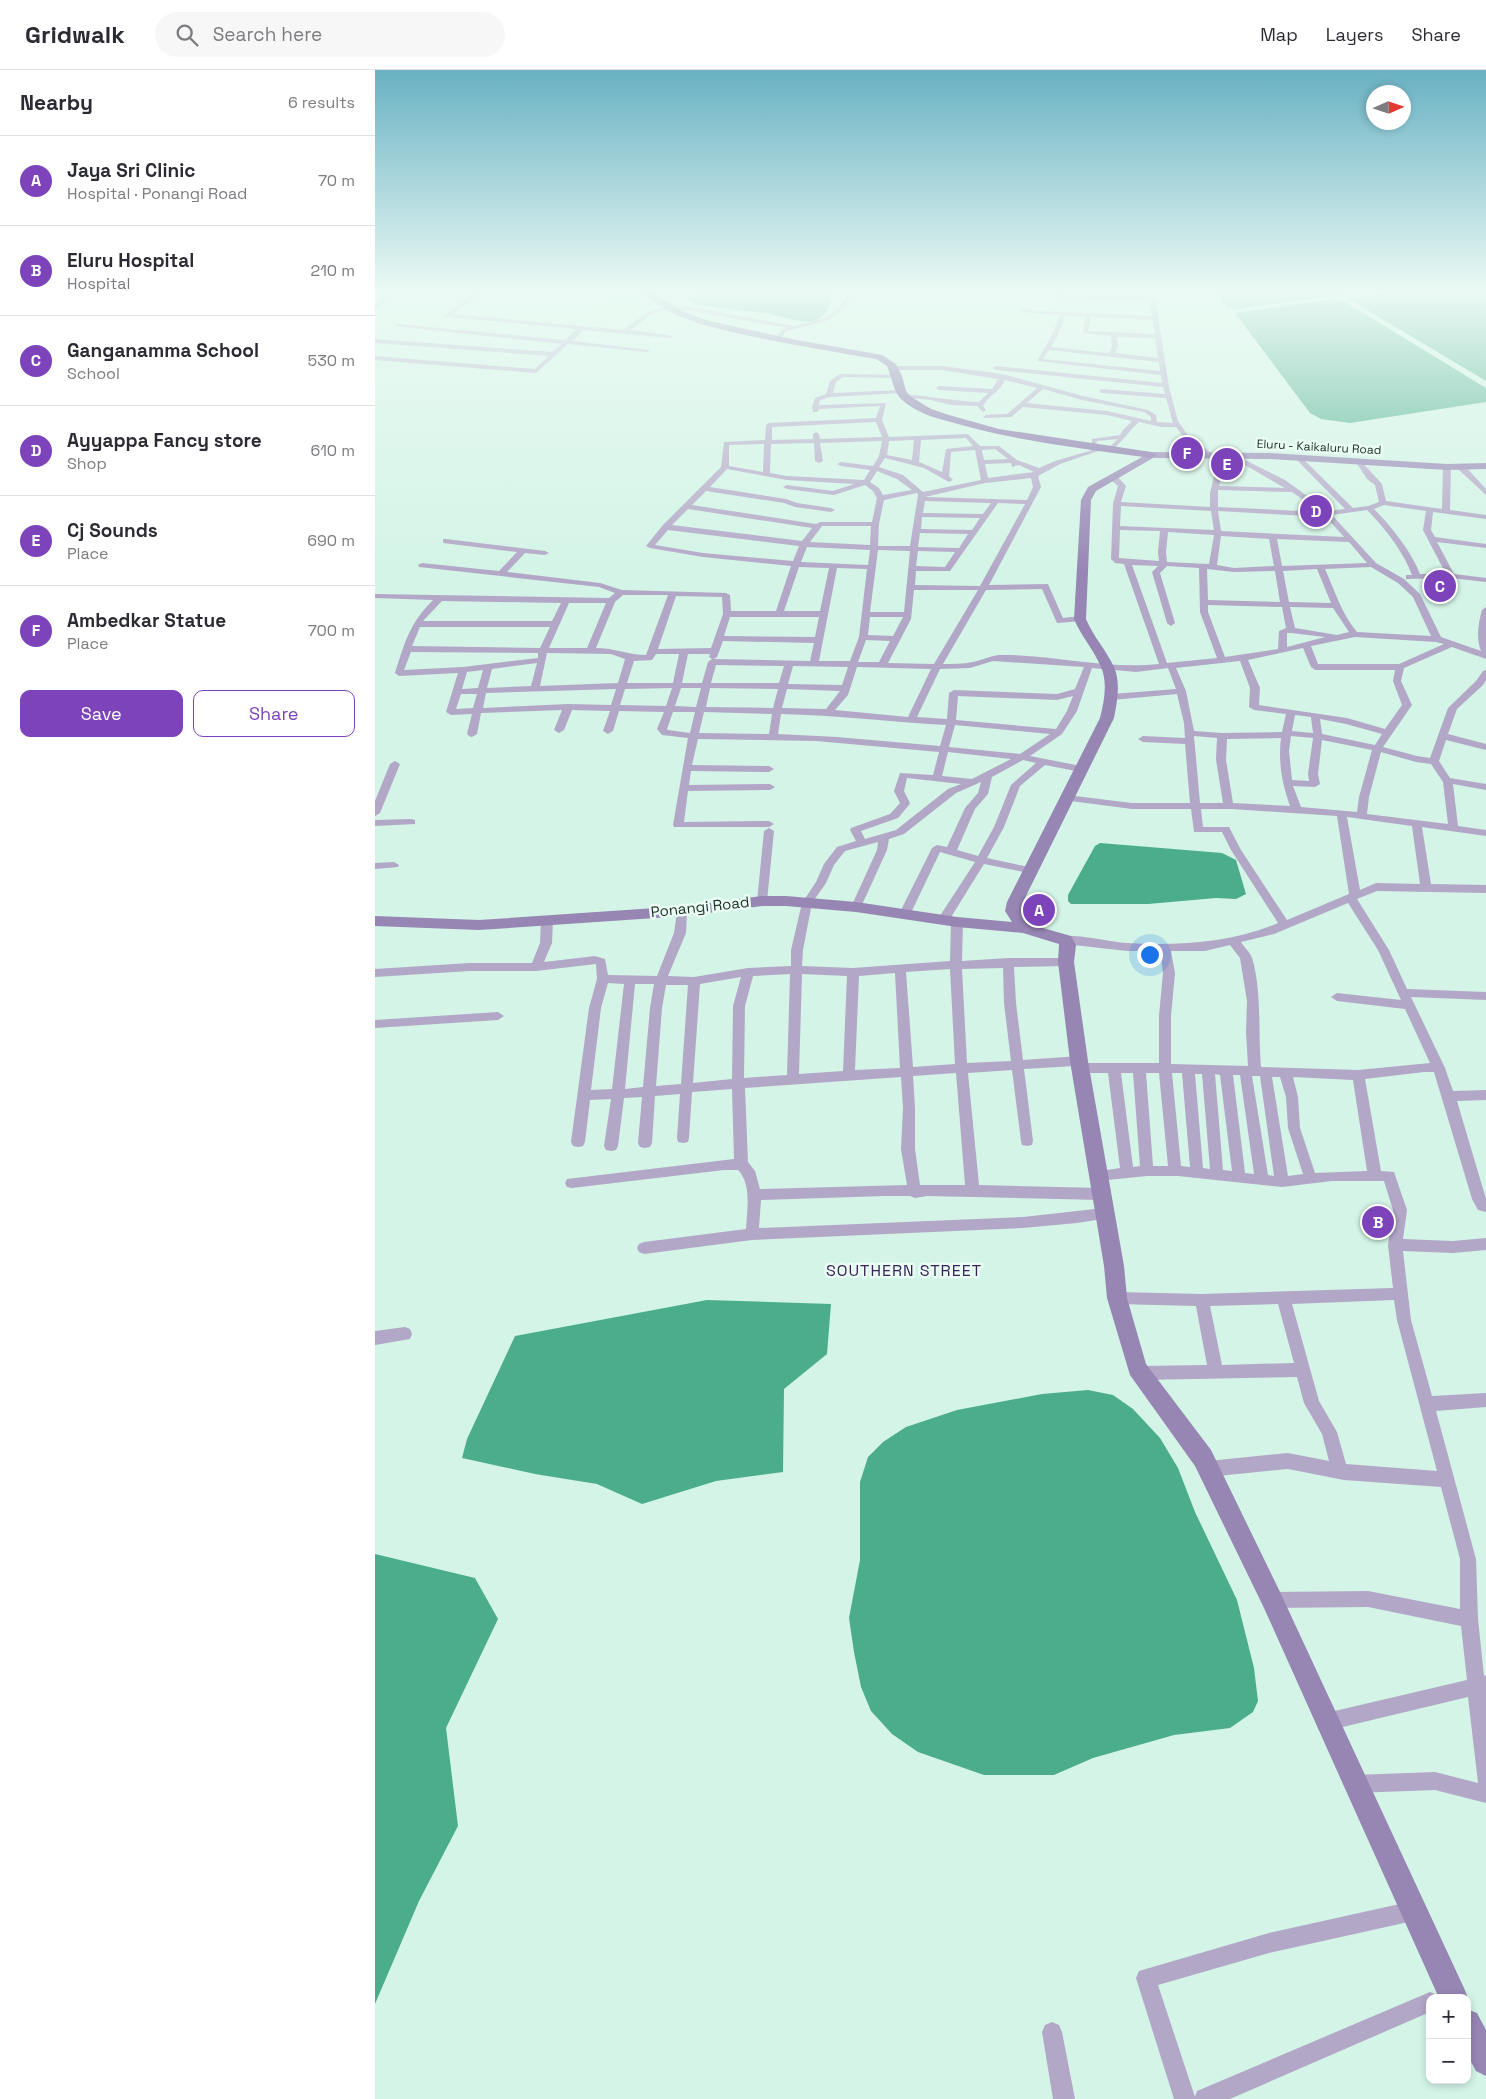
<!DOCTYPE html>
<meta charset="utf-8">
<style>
:root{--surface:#fff;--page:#f7f7f7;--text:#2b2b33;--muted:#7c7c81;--line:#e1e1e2;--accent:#7c43ba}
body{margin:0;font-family:"Space Grotesk",sans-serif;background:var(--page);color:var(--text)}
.controls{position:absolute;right:15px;bottom:15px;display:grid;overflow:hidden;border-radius:10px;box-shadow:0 2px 8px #0003}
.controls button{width:45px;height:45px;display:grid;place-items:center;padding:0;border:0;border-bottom:1px solid var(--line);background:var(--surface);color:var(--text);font:25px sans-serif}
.compass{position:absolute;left:991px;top:15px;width:45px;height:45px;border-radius:50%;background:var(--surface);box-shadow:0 2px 8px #0003;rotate:87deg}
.you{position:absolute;left:774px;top:884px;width:18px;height:18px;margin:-12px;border:4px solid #fff;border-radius:50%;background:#1a73e8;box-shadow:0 0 0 8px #1a73e833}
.badge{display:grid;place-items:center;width:32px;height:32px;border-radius:50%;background:var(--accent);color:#fff;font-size:16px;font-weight:700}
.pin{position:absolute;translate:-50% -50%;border:2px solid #fff;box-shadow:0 1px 5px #0006}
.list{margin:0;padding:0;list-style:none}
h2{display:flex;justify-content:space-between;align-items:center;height:65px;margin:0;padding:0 20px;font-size:21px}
h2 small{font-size:16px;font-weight:400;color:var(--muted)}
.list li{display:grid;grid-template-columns:32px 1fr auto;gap:15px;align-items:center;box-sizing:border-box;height:90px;padding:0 20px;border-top:1px solid var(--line)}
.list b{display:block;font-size:19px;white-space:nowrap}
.list p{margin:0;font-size:16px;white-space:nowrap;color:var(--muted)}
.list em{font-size:16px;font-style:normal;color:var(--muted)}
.actions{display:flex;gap:10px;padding:15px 20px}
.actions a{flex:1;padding:11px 0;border:1px solid var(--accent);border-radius:10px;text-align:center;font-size:18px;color:var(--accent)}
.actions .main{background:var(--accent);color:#fff}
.icon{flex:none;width:28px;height:28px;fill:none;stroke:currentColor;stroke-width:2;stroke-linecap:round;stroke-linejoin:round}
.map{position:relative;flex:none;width:1111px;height:2029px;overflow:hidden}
header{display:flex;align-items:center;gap:30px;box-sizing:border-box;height:70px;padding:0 25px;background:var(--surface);border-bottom:1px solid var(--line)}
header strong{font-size:24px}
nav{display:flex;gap:28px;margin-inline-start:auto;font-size:18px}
.search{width:350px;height:45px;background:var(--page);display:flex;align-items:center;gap:12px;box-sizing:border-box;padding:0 18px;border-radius:28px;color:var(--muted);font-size:19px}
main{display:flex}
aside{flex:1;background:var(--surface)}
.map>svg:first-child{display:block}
.built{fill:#c1ead9}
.water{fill:#4cad8c}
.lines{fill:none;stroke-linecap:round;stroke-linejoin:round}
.street{fill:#b3a7c7;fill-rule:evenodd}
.secondary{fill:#9785b4;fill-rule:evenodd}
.primary{fill:#846da6;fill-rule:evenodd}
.labels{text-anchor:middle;stroke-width:5;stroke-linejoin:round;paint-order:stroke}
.far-street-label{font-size:12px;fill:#1e2a25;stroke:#eafef5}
.street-label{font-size:15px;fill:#1e2a25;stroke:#eafef5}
.neighbourhood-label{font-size:16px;letter-spacing:1px;fill:#3b215a;stroke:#eafef5}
</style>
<header>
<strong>Gridwalk</strong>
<div class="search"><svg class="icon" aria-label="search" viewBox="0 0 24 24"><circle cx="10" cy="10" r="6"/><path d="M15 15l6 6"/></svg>Search here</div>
<nav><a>Map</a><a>Layers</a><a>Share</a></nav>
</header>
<main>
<aside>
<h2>Nearby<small>6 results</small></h2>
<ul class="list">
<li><span class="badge">A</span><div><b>Jaya Sri Clinic</b><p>Hospital · Ponangi Road</p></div><em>70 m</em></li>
<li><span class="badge">B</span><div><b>Eluru Hospital</b><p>Hospital</p></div><em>210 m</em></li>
<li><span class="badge">C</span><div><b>Ganganamma School</b><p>School</p></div><em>530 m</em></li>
<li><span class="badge">D</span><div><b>Ayyappa Fancy store</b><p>Shop</p></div><em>610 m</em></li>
<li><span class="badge">E</span><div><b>Cj Sounds</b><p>Place</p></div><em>690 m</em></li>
<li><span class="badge">F</span><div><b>Ambedkar Statue</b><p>Place</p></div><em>700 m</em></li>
</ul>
<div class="actions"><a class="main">Save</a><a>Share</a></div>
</aside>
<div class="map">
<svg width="1111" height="2029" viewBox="0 0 1111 2029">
<rect width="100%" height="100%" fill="#d3f4e6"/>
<!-- built -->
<path class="built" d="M257 224 271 235 249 243 218 238 246 225Z"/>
<!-- water -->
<path class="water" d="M337 219H461C454 228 459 242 441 250 427 255 404 245 391 243 368 240 344 238 321 235L312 229Z
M842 219H1012L862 239 852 238Z
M1034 219H1103L1111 224V311L974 229Z
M958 229 972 233 1111 318V332L975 353 946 349 935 343 860 243Z
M725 773 847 783 861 790 871 824 861 829 841 828 773 834H696L693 831V825L720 776Z
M332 1230 456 1234 452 1284 409 1319 408 1402 341 1411 267 1434 222 1414 160 1404 87 1388 92 1369 140 1266Z
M713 1320 738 1325 758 1339 785 1368 803 1398 820 1442 862 1530 879 1598 883 1631 878 1642 855 1658 799 1665 718 1688 679 1705H609L543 1682 517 1664 496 1641 486 1617 479 1582 474 1548 485 1490V1412L493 1387 508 1372 531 1357 582 1340 667 1324Z
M0 1484 100 1508 123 1549 71 1658 83 1756 44 1831 0 1934Z"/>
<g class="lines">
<!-- street -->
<path class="street" d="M0 219 20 221 30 219 0 239V234L15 224 0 223Z
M106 219H113L78 244 248 260 273 242 296 235 298 238 277 244 255 260 298 266 295 268 209 260 197 271 275 280 272 282 193 274 161 303 0 290V286L160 299 174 286 0 273V269L177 282 187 274 19 256 22 254 190 270 202 259 74 247 68 248V246Z
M476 219H482L467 240 454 250 412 261 402 271 400 268 408 259 412 258 311 240 301 243 298 241 311 236 419 256 450 248 463 238Z
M773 219H779L794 317 803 351 814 367 841 386V388H837L810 369 801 357H786L764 352C753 362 748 371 736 381L731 380 743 369 722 371 720 378H716L717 369 745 365 748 360 757 351 732 345 648 337 636 347 609 348 608 347 611 345 632 344 662 318 630 310C625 322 614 325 608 336L611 340 608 342 602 336 576 335 556 330 527 327V325L529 324C554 326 578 331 604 332L613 323 564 320 561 318 564 316 617 319 623 309 567 300H518L515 298 518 296H567L627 304 708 326 773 340 781 345 782 352 798 353 791 328 727 323 724 321 727 319 790 324 788 317 621 300 618 298 621 296 787 313 786 305 662 291 676 267 685 245 644 242 647 240 777 246 775 231 683 227 680 225 683 223 774 227ZM690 246 710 247 708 263 736 266 737 276 734 283 676 277 682 267ZM716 247 778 250 780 264 713 261ZM742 267 780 268 783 288 740 283 743 276ZM674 280 784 292 785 301 668 289ZM668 319 707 330 769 342 776 347V351L732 341 652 333Z
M465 304 524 305V307L522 308 468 307 461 312 458 323 526 320 528 321V323L455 327 445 330 444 335 511 333 507 350 514 367 593 364 605 376H624L642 390 664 398 680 391 724 378 729 379 685 394 663 406 666 417 614 515 673 514 688 548 705 546 709 549 708 551 682 553 667 519 611 520 568 594C578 594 588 594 598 592 607 590 615 586 624 585 678 584 730 600 784 594L749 494 740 493 736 489 738 434 743 416 735 409V405H741L751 416 746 432 835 437V423L844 386 848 384 852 386 844 416 910 418 856 387 854 386 858 384 910 410 953 441 970 439 920 388 926 387 978 438 993 436 1004 432 1000 415 992 409 981 392 985 390 1007 414 1011 431 1067 439 1068 397 1072 395 1076 397 1075 440 1111 445V449L1058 442 1056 460 1060 467 1111 474V478L1062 472 1079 504 1111 508V512L1076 508 1031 509V505H1037C1028 481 1010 458 992 440L957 445 1001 493 1029 509 1045 524 1066 567 1106 581C1101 568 1103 554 1107 540L1111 537V589L1077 577 1029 598 1026 611 1037 635 1008 677 1042 686 1055 688 1073 638 1101 611 1108 601 1111 600V610L1108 615 1082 639 1073 664 1111 674V680L1071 670 1064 691 1075 708 1111 714V720L1078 714 1083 756 1111 760V766L1047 757 1056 814 1111 815V823L1002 821 982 829 1014 880 1032 919 1111 922V930L1036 927 1070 998 1078 1021 1111 1020V1030L1082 1031 1111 1129V1142L1103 1140 1097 1129 1059 1002H1049L990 1009 1006 1101 1019 1102 1032 1140 1028 1169 1078 1171 1111 1168V1180L1078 1183 1028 1181 1036 1250 1057 1326 1111 1323V1337L1061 1341 1101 1489 1103 1549 1109 1606 1111 1605V1733L1060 1720 979 1723 972 1721 970 1714 972 1707 979 1705 1060 1702 1103 1713 1093 1627 951 1661 945 1658 942 1652 945 1646 951 1643 1092 1610 1086 1556 993 1537 897 1538 891 1536 889 1530 891 1524 897 1522 993 1521 1085 1539V1489L1066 1417 969 1410 913 1399 833 1407 827 1404 825 1399 827 1394 833 1391 913 1383 954 1391 947 1364 929 1333 922 1307 766 1310 761 1308 758 1303 761 1298 766 1296 832 1295 821 1236 742 1234 737 1232 735 1228 737 1224 742 1222 827 1224 1018 1218 1013 1175 1018 1140 1009 1111H957L907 1117 803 1106H772L723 1111 718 1110 716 1106 718 1102 745 1098 733 1003H705L701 1001 700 996 649 999 658 1071 657 1075 652 1076 647 1075 646 1071 637 1000 593 1003 604 1115 726 1118 731 1120 733 1124 731 1128 726 1130 552 1126 540 1128 535 1126H509L386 1130 384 1158 648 1147 729 1138 734 1140 736 1144 734 1148 702 1153 648 1158 377 1170 269 1184 264 1182 262 1178 264 1174 269 1172 371 1159C372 1141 377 1114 363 1100H349L197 1118 192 1117 190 1113 192 1109 359 1089 357 1019 317 1022 314 1068 313 1072 308 1073 303 1072 302 1068 305 1024 280 1026 277 1073 275 1077 270 1078 265 1077 263 1073 267 1027 249 1028 243 1076 241 1080 236 1081 231 1080 229 1076 236 1029 215 1030 210 1072 208 1076 203 1077 198 1076 196 1072 214 938 222 909 221 894 161 901H95L0 907V899L95 893H157L165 873 166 850 172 846 178 850 177 873 169 892 220 886 230 889 233 905 282 906 299 863 302 842 307 838 312 842 311 863 293 906 319 907 373 898 416 896V880L427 833 441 812 449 794 462 777 481 771 475 760 476 758 515 744 525 733 519 721 525 703 558 705 564 682 441 671 323 669 317 695 394 696 399 699 394 702 316 701 314 715 395 714 400 717 395 720 313 721 309 752 394 751 399 754 394 757H299L298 755 313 668 287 665 282 659 289 642 244 641 238 661 233 664 228 661 235 641 197 640 189 660 184 663 179 660 187 640 106 643 102 664 97 667 94 666 92 664 97 644 76 645 71 642 83 603 24 606 20 603C30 572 34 554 58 530L0 528V524L234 528 240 523 224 517 44 497 43 495 47 493 124 501 142 482 68 473V469H71L170 481 174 483 170 485 150 483 132 502 225 513 247 520 351 523 355 525 356 541H401L416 496 328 487 275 478 271 476 288 455 346 397 349 372 390 370 391 355 394 353 501 348 505 336 444 339 442 342H438L437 337 440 328 451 324 455 311ZM501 352 507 367 445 369 444 364 441 362 438 364V369L397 370V357ZM591 368 598 376 571 379 567 402 544 392 546 370ZM539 370 537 390 512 385 514 371ZM507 371 504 386 498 396 466 392 462 394 466 396 495 400 489 410 412 406 395 403 396 374 439 373 440 391 444 393 448 391 445 373ZM389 374 388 402 354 396V375ZM620 379 633 389 609 390 607 380ZM600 380 606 410 548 422 528 405 504 397 510 388 549 398 574 412 578 410 574 406 576 382ZM636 393 637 397 644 395 659 402 613 408 610 394ZM352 399 412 410 479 414 458 421 412 415 408 417 412 419 459 425 490 415 498 421 502 428 497 452H445L441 454 317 435 331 421 409 433 420 437 456 442 460 440 456 438 422 433 411 429 335 417ZM502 401 522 409 537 420 508 425 504 418 495 412ZM656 408 658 417 652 430 550 427 610 413ZM843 420 917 422 946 442 843 437ZM542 423 543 425 535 476H503L504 454 509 430ZM550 431 616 433 608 444 548 443ZM623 433 650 434 605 516 540 515 541 501H575ZM1009 435 1051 441 1048 460 1071 504H1045C1036 481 1017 457 999 439ZM746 436 836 441 839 460 745 456ZM313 439 437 458 427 471 297 455ZM843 441 951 447 969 467 846 461ZM547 447 605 448 597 460 546 459ZM447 456H496L495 475 435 472ZM293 460 424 476 418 491 328 483 280 475ZM745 460 785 461 783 482 784 491 744 488ZM793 462 839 465 834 494 792 492 791 482ZM545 463 593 464 584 478 543 477ZM846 466 894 469 899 496 859 498 842 495ZM902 469 974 472 992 493 907 496ZM432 477 495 480 493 495 426 492ZM503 480 535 481 529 542H495ZM543 481 580 482 570 497 541 496ZM757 495 783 496 777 502 792 553 796 556 800 553 785 503 792 496 824 498 825 542 842 588 792 593ZM424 497 454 498 445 541H409ZM996 497 1023 513 1038 527 1056 566 982 562C966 543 960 521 950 499ZM462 498 492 499 484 567 475 591H444ZM832 499 859 502 900 501 905 532 833 530ZM942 499 956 533 914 532 908 501ZM539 520H603L559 594 513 593 536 549ZM248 525H293L271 585C254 585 239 578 221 578L240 532ZM301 526 347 527 348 544 336 578 283 579ZM67 531 186 533 177 551H48ZM194 533H231L212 578H174ZM833 535 907 537 911 558 904 561 903 579 850 587 833 542ZM915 537 958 538 974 562 962 565 920 558ZM355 547H444L440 567 349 566ZM495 547H528L518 566 493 565ZM45 557H175L165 578 37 576ZM912 563H916L950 567 912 577ZM980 567 1061 572 1069 574 1024 594H943L936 576ZM491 570 515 571 504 592H483ZM348 571 439 573 435 591 339 589 342 587ZM928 578 936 597 940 600H1020L1018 611 1027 635 1010 659 972 648 884 635 885 618 873 590ZM36 582 163 583V588L88 597 29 600ZM172 583 236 584 250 589 243 613 165 616ZM281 584H304L298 613H252L259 591 277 590ZM313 584H335L334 587 337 589 333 592 327 613H307ZM618 591 709 597 700 619 682 624 579 620 574 623 572 649 542 647 565 599 595 598ZM865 591 875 618 874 637 879 640 911 644 907 662 847 663 819 661 811 621 801 598ZM162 593 156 616 112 618 117 599ZM341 595 409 596 404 613H336ZM418 596 473 597 467 615 413 614ZM482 597 556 599 533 647 460 640 473 625ZM717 598 761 602 793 598 801 619 737 624 732 627 737 630 802 624 809 653 810 668 768 666 763 669 768 672 810 674 815 733H757L692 725 687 728 688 730 757 739H816L819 762H847L856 780 903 853C856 873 802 876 751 873 735 872 700 863 686 867L684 870 686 873 690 874 752 881H785L788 903 784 946V993H709L708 988 704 986 648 990 641 933 639 897 691 896 697 892 691 888H633L587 891 588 852 582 848 576 852 575 891 478 898 427 896 428 880 437 833 451 813 459 795 470 781 503 772 502 780 476 837 481 841 486 837 512 780 514 769 529 764 581 723 606 712 603 723 590 738 572 777 562 775 557 778 524 844 530 848 534 847 565 782 600 792 563 849 569 853 573 852 609 794 654 803 658 802 659 800 658 798 612 788 629 757 645 716 670 695 706 702 711 699 706 696 655 686 687 664 702 641ZM108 600 103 618 87 619 92 602ZM297 618 291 636 245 635 250 619ZM306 618H326L321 637 300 636ZM335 618 403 619 398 638 331 637ZM241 619 236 635 193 634 108 638 111 623ZM412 619 465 621 451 639 407 638ZM86 624H102L98 638 81 639ZM583 626 682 630 698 626 692 641 681 659 581 650ZM298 642H320L315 663 293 660 292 659ZM329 642 397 644 394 664 324 663ZM406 644C461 645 516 652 571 655L565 676 462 667 403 664ZM920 645 936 647 938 663 917 661ZM945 649 971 654 1007 664 1000 675 947 664ZM580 655 675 664 645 684 574 677ZM819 666 842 668 841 690 848 733H825ZM916 666 938 668 933 704 934 711 917 710 914 681ZM906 668C903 692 907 713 915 736L858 733 851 690 852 669ZM947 670 997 680 984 727 982 742 926 737 918 716 940 717 945 714 943 704ZM573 682 636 689 597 709 567 706ZM1006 682 1041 692 1056 694 1068 712 1073 754 992 744 994 727ZM648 690 661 693 636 715 619 757 603 786 582 780 600 739 613 724 617 707ZM532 708 586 714 573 719 521 760 490 769 486 761 523 748 534 735 535 733 529 721ZM826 739H857L962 746 974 824 912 850 866 780 854 757H828ZM972 747 1037 756 1045 814 1001 813 985 820ZM973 833 1003 880 1026 930 962 923 956 927 962 931 1030 939 1055 993 983 1000 886 997C883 963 887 920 877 888 875 882 869 877 866 872L899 864ZM855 875 865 888 872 931 871 962 873 996 796 994V946L800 903 796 881H830ZM628 898 629 933 636 991 592 993 587 899ZM575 899 580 994 538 997 531 902ZM520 903 525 998 480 1000 484 906ZM415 904 412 1005 369 1008 370 936 378 906ZM427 904 472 906 468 1001 424 1004ZM366 907 358 936 357 1009 318 1013 325 914ZM233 913 249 914 237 1019 216 1020 226 938ZM260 914H279L275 938 268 1017 250 1019ZM291 915H313L306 1014 281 1016 287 938ZM581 1003 590 1115H545L540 1079V1038L538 1006ZM746 1003H758L765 1096 758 1097ZM771 1003H784L793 1096H778ZM797 1003H807L815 1097 806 1096ZM820 1004H827L835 1099 828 1098ZM840 1004 845 1005 857 1101 848 1100ZM858 1005H865L879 1104 870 1103ZM877 1006H885L899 1106 893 1105ZM526 1007 528 1038 526 1079 532 1115 385 1119 380 1101 373 1092 370 1018ZM897 1007H905L911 1027 913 1058 928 1104 913 1106ZM918 1007 978 1010 992 1101 940 1103 925 1058 923 1027ZM1019 1230 1022 1250 1062 1401 971 1394 962 1362 944 1331 917 1234ZM903 1234 919 1293 847 1295 835 1236Z
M1083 395H1089L1111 419V425L1083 399Z
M20 691 25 694 5 743 0 746V731L15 694Z
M36 749 40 750V754L0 756V750Z
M394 758 399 761 392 831 387 835 382 831 389 761Z
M19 792 24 795 23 797 0 799V793Z
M123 942 129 946 123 950 0 958V950Z
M30 1257 35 1259 37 1264 35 1269 0 1275V1261Z
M1038 1831 1045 1834 1048 1841 1045 1848 1038 1851 894 1883 783 1915 820 2027 822 2021 1055 1922 1062 1925 1063 1928H1055V1942L855 2029H799L761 1908 764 1901 894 1863Z
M677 1952 684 1955 687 1962 700 2029H678L667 1962 670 1955Z"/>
<!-- secondary -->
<path class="secondary" d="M776 382 894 383 1072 394 1111 393V399L1072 400 894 389 778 388 721 421 716 430 711 549C718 566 731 580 739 597 746 613 742 632 739 648L648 832 646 841 654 854 696 866 701 875 699 892 713 991 749 1196 752 1228 771 1294 836 1380 905 1522 1089 1918 1093 1928 1092 1931V1928H1064L889 1538 820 1396 755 1305 732 1228 729 1196 695 991 683 892 684 874 648 863 582 857 481 842 411 836H387L310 846 104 860 0 856V846L104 850 310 836 387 826H411L481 832 582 847 637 852 630 841 632 832 725 648C729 632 733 613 726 597 719 580 706 566 699 549L706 430 713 417Z
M1092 1939 1102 1943 1111 1960V2006L1101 2001 1092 1984Z"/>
<!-- primary -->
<path class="primary" d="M264 219H274L307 241 334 251 422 270 507 285 521 294 527 306 531 321 535 326 556 339 574 345 624 359 776 382 782 385 776 388C712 379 646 372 583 354 564 349 543 344 527 330 518 322 517 307 512 296L501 289C460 282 420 275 380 267 339 258 294 250 264 219Z"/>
</g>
<!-- sky -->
<linearGradient id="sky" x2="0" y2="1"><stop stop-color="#69b1c3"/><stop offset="0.44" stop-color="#ebfaf4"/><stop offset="1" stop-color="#ebfaf4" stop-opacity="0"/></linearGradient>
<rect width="1111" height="503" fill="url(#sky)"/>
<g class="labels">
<!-- far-street labels -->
<g class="far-street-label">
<text transform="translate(944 377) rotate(3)" y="4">Eluru - Kaikaluru Road</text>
</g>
<!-- street labels -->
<g class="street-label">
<text transform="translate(325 837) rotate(-6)" y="5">Ponangi Road</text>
</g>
<!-- neighbourhood labels -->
<g class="neighbourhood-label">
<text x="529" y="1206">SOUTHERN STREET</text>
</g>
</g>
</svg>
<div class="controls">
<button>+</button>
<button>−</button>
</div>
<svg class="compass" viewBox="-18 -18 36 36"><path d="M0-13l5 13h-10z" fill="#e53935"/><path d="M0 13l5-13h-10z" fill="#7c7c81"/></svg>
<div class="you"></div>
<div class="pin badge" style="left:664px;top:840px">A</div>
<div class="pin badge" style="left:1003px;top:1152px">B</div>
<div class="pin badge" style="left:1065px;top:516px">C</div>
<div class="pin badge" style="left:941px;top:441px">D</div>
<div class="pin badge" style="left:852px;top:394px">E</div>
<div class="pin badge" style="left:812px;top:383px">F</div>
</div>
</main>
